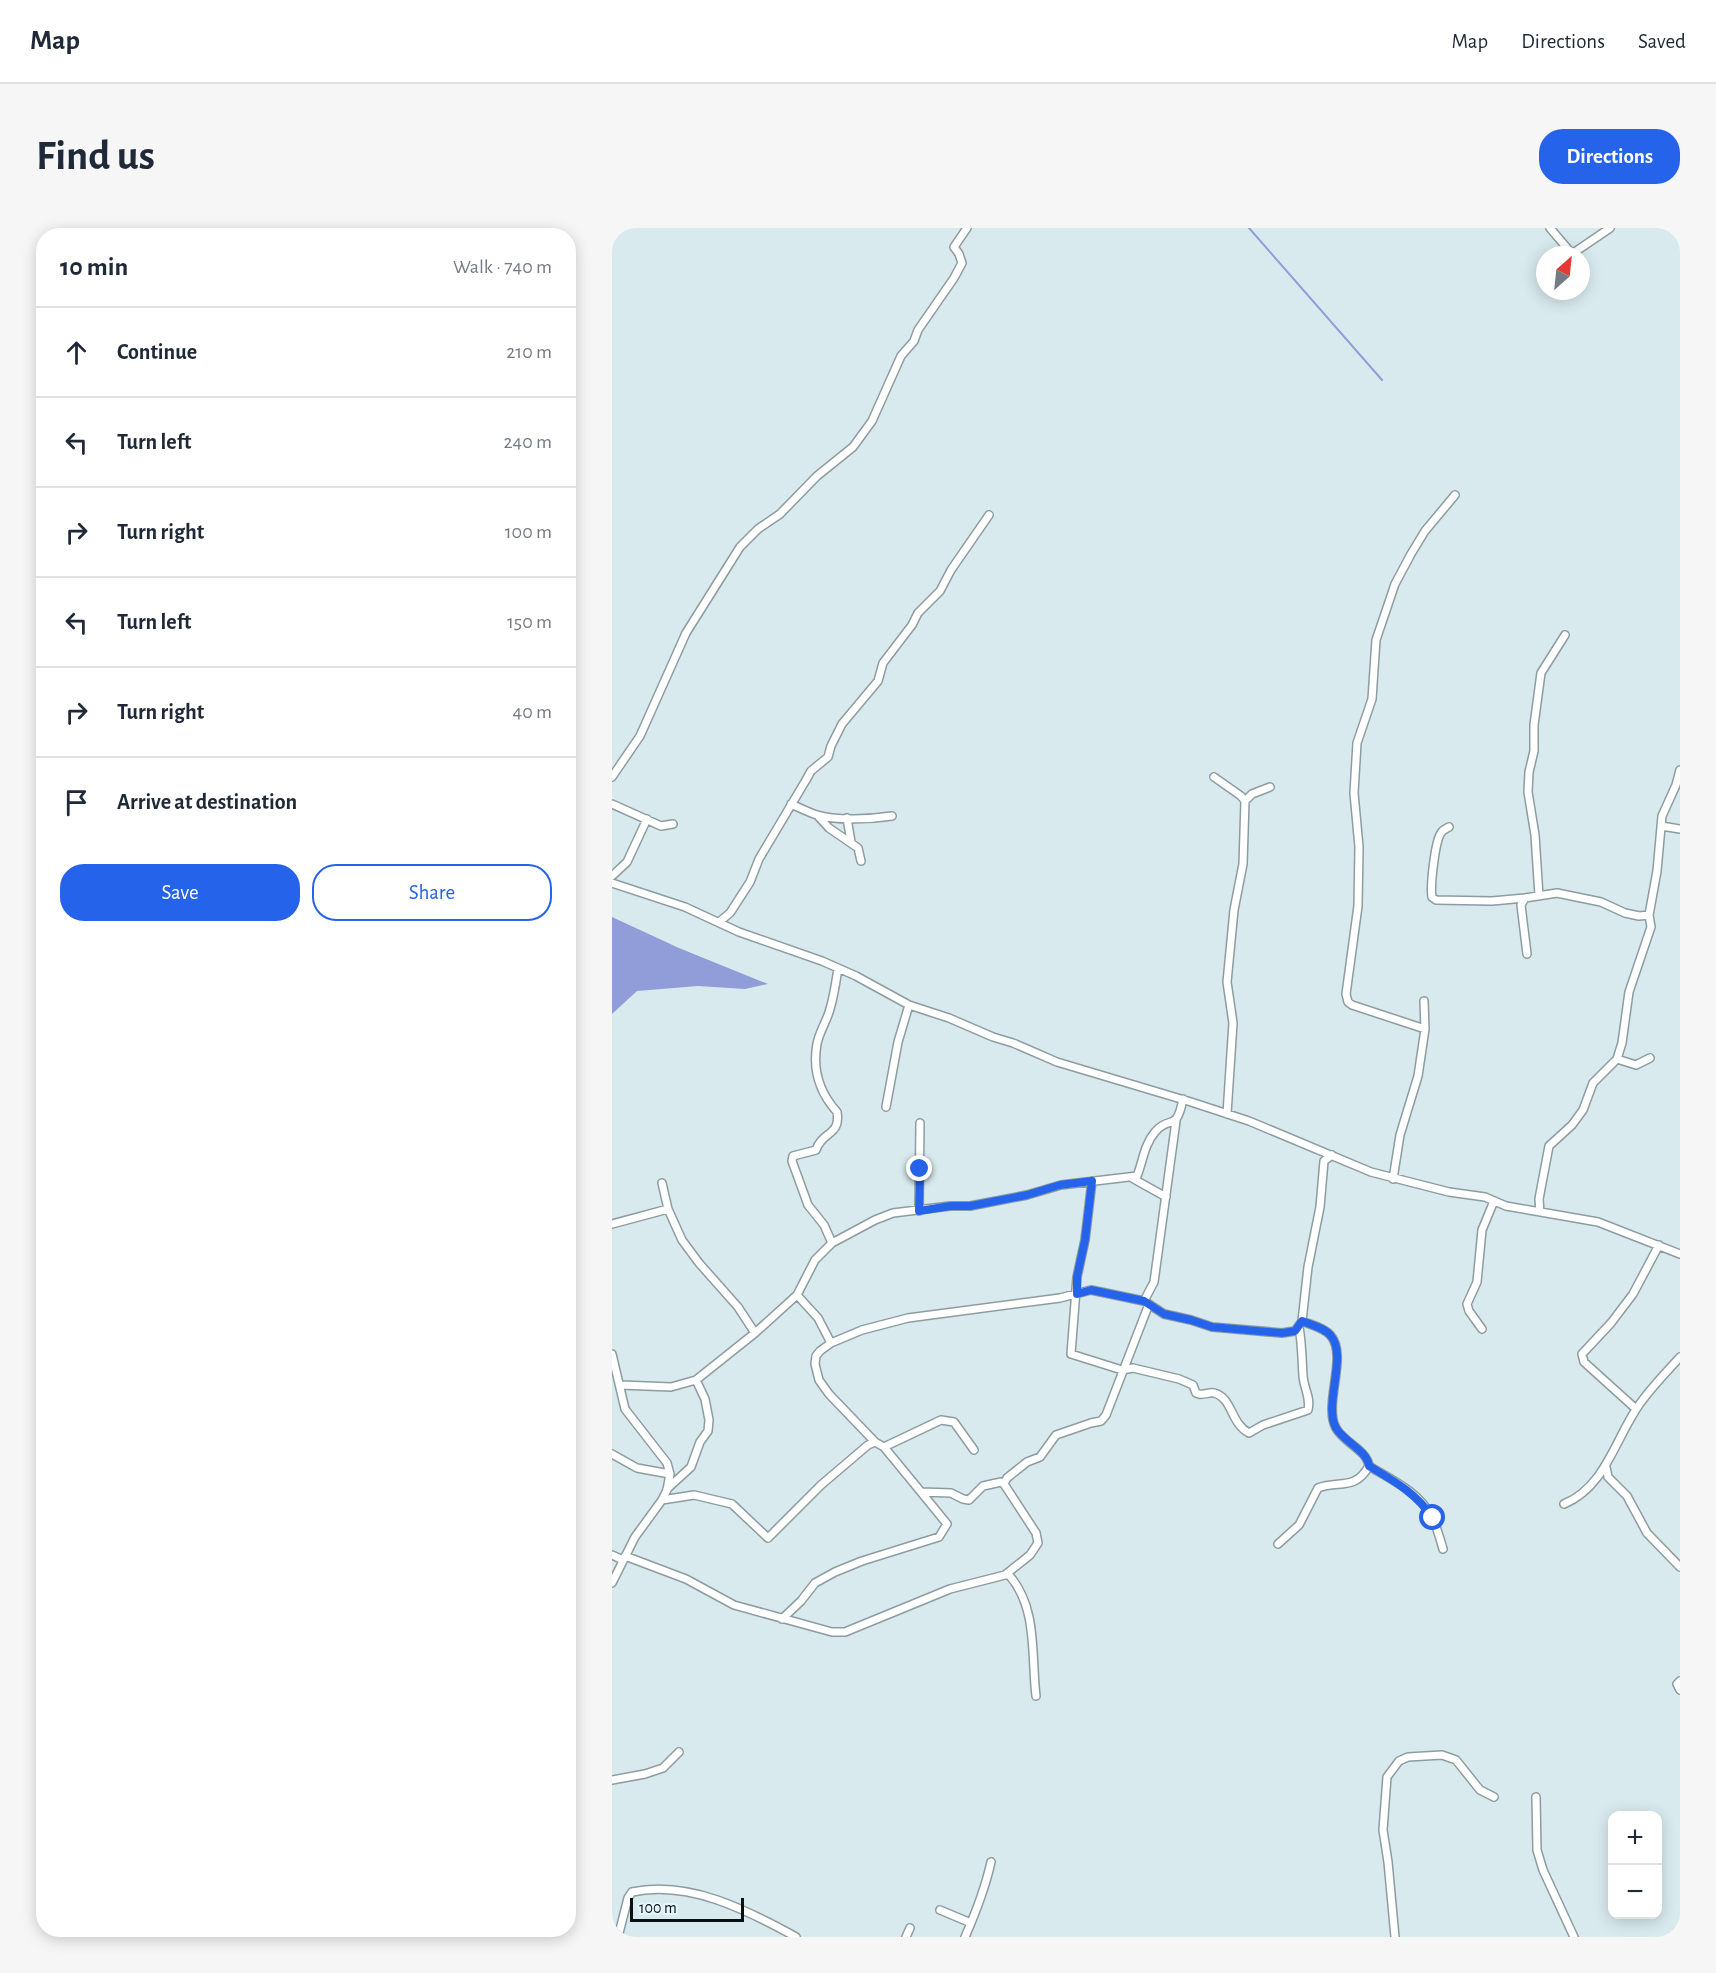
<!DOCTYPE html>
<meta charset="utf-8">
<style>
:root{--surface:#fff;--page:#f6f6f7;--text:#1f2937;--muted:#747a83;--line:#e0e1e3;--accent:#2563eb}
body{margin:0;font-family:"Alegreya Sans",sans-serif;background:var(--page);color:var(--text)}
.controls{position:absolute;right:18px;bottom:18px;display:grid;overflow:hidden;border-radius:12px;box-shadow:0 3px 15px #0003}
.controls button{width:54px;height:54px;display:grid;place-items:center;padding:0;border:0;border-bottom:2px solid var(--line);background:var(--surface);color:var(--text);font:30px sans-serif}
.compass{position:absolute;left:924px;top:18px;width:54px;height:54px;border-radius:50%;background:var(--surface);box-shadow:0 3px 15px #0003;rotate:27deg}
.scale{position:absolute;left:18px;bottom:15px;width:114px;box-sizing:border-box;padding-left:6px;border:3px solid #0a0f11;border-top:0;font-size:16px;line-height:21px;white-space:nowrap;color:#0a0f11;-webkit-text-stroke:4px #e6f7fc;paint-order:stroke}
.stop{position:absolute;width:18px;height:18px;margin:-14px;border:4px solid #2563eb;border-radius:50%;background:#fff}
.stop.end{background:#2563eb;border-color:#fff;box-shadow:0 2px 6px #0008}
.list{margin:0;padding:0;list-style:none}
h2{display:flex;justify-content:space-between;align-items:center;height:78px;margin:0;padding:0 24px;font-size:26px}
h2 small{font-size:20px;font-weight:400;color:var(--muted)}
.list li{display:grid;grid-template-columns:39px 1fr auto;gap:18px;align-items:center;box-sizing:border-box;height:90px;padding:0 24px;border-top:2px solid var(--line)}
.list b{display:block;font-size:22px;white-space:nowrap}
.list em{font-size:20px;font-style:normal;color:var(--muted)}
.actions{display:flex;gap:12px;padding:18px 24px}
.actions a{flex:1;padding:14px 0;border:2px solid var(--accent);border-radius:24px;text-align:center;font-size:21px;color:var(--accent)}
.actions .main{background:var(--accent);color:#fff}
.icon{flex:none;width:33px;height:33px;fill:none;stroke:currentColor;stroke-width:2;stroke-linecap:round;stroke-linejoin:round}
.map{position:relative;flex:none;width:1068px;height:1709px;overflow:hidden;border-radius:24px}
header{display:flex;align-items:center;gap:36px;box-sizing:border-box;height:84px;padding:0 30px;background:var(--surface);border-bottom:2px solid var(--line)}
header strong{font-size:28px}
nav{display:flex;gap:33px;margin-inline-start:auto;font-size:21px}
.intro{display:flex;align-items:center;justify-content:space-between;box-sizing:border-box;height:144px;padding:0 36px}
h1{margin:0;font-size:42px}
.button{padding:15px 27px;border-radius:24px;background:var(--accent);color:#fff;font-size:21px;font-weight:700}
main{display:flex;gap:36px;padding:0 36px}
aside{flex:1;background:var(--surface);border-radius:24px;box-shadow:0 3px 15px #0003}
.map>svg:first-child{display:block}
.water{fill:#919dd8}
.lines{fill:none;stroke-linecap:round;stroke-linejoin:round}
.stream{stroke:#919dd8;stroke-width:2}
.street-casing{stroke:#8d9ca0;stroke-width:10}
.street{stroke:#fff;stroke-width:7}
.route{stroke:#2563eb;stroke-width:8}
</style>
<header>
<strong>Map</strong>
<nav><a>Map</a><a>Directions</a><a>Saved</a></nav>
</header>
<div class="intro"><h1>Find us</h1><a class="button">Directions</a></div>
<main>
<aside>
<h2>10 min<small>Walk · 740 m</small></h2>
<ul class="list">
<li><svg class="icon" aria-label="ahead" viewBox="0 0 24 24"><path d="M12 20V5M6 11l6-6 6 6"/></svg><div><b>Continue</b></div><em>210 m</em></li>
<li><svg class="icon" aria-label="left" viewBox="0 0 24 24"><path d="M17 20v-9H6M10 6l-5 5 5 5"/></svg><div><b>Turn left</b></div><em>240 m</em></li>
<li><svg class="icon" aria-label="right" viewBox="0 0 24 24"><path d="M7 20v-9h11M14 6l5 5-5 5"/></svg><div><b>Turn right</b></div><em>100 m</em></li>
<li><svg class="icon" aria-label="left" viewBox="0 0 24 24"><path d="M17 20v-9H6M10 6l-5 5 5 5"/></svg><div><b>Turn left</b></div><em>150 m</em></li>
<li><svg class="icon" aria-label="right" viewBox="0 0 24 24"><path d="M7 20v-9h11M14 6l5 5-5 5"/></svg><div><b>Turn right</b></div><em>40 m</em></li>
<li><svg class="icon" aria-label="arrive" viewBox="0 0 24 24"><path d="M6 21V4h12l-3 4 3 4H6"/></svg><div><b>Arrive at destination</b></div></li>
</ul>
<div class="actions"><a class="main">Save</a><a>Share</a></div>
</aside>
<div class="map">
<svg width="1068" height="1709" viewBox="0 0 1068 1709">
<rect width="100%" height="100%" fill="#d9eaee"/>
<!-- water -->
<path class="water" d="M0 689 67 720 156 756 133 761 86 758 25 763 0 786Z"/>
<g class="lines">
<!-- stream -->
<path class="stream" d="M637 0 770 152"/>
<defs>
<path id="street" d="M938 0 960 26 998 0
M0 549 28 508 74 405 128 319 146 301 168 286 205 248 241 219 260 193 289 128 302 113 306 102 342 50 350 35 347 26 342 19 355 0
M602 549 629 568 633 573 631 636 622 682 615 754 621 795 615 886
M633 573 640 566 658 559
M0 576 49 598 61 596
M179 576C188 580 196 584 205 587 224 593 260 591 280 588
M206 588 217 600 246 620 249 633
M235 590 239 614
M1049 598 1068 601
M837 599C835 600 830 603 829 605 823 613 818 659 820 669L824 672 880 673 913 670
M0 648 15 634 35 591
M0 655 73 679 127 704 210 733 244 748 297 777 337 790 381 809 401 815 445 834 579 874 637 893 759 944 837 964 873 969 894 978 986 994 1068 1026
M927 668 923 607 916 564 917 544 922 523V497L929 445 953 407
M107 694 118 685 138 654 147 631 194 552 199 543 216 529 219 518 230 496 266 453 271 435 300 397 306 385 328 363 339 342 377 287
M915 726 909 677 913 670 945 665 989 674 1013 685 1027 688 1037 687
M813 801 740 777 736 774 734 766 746 678 747 619 742 565 745 515 760 471 764 412 783 356 799 326 813 303 843 267
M1005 831 1024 837 1038 830
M274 879 286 814 297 777
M520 950 554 969
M781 951 788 907 806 848 813 801 812 773
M480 953 473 1012 465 1049 459 1126 510 1142 521 1140 567 1151 581 1157 584 1165 587 1166C593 1167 597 1164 602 1165 621 1170 618 1195 637 1205L651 1197 696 1182C699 1169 692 1161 691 1148 690 1132 690 1116 687 1099
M50 955 56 981 70 1012 87 1035 126 1079 143 1105
M307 983 308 895
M928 984 927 971 937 918 960 897 971 882 981 855 1005 831 1010 815 1017 764 1039 699 1037 687 1045 643 1050 588 1064 557 1068 542
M0 996 56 981
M220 1015 212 997 196 977 180 933 181 928 204 922C210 903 229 908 225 884 208 865 200 843 205 816 207 804 215 793 218 781 222 768 224 754 226 740
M185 1067 206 1090 219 1115
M532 1073 542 1054 564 893
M690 1093C699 1097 713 1100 719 1108 736 1128 711 1177 724 1200 731 1214 755 1222 757 1238 780 1252 807 1264 820 1289 825 1299 828 1311 831 1321
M870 1101 857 1083 855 1076 865 1054 870 1002 882 973
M0 1126 13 1181 55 1235 58 1246 55 1262 50 1272 23 1309 0 1355
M9 1157 59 1159 84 1152 143 1105 185 1067 203 1032 220 1015 263 992 281 985 338 978H358L415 967 449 957 525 948C531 933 532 917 543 904 558 886 564 906 571 871
M1024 1181 972 1134 970 1126 999 1095 1021 1066 1047 1017
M272 1219 329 1192 342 1194 362 1222
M0 1226 25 1240 58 1246
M994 1239 996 1249 1015 1268 1035 1305 1068 1339
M392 1256 389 1254 371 1258 357 1272 351 1271 339 1265 309 1264 272 1219 263 1214 217 1166 207 1152 203 1136 204 1128 208 1123 219 1115 250 1102 296 1090 448 1070 479 1062 532 1073 552 1086 579 1092 600 1099 670 1105 683 1103 690 1093 696 1039 708 979 712 933 720 927
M392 1256 395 1250 415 1234 428 1229 444 1207 479 1195 489 1193 494 1187 537 1076
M55 1261 79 1239 88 1214 96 1203 97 1192 93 1171 84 1152
M50 1272 82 1267 120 1276 156 1310 209 1257 256 1217 263 1214
M952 1276C991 1260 1002 1216 1023 1183 1035 1163 1053 1146 1068 1129
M666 1316 687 1297 706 1260C727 1252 743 1263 757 1238
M0 1327 11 1332
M13 1328 74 1351 122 1377 220 1404H233L338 1361 393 1347 418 1327 426 1315 424 1305 392 1256
M393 1347H397C426 1380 419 1427 424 1468
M170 1391 189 1373 203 1355 223 1344 250 1333 327 1309 335 1296 309 1264
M1068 1453 1065 1456 1068 1462
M0 1552 33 1546 51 1540 67 1524
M924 1569 925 1622 931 1642 962 1709
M328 1682 359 1695
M6 1709 16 1670 20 1664C77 1652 135 1682 184 1709
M294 1709 298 1700
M353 1709C364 1684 373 1661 379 1634
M783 1709 776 1634 771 1602 775 1549 787 1533 796 1529 830 1527 844 1532 868 1562 882 1569"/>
</defs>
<!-- street casing -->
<use href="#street" class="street-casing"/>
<!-- street -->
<use href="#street" class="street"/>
</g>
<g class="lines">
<!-- route -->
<path class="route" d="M308 941 307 983 338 978H358L415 967 448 957 480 953 473 1012 465 1049V1066L479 1062 532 1073 552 1086 579 1092 600 1099 670 1105 683 1103 690 1093C699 1097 713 1100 719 1108 736 1128 711 1177 724 1200 732 1214 755 1222 757 1238 782 1253 804 1265 821 1290"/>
</g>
</svg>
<div class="controls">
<button>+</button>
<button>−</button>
</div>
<svg class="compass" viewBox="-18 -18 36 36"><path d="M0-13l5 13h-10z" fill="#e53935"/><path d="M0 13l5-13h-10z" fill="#747a83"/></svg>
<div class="scale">100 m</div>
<div class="stop" style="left:821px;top:1290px"></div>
<div class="stop end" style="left:308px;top:941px"></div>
</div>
</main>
